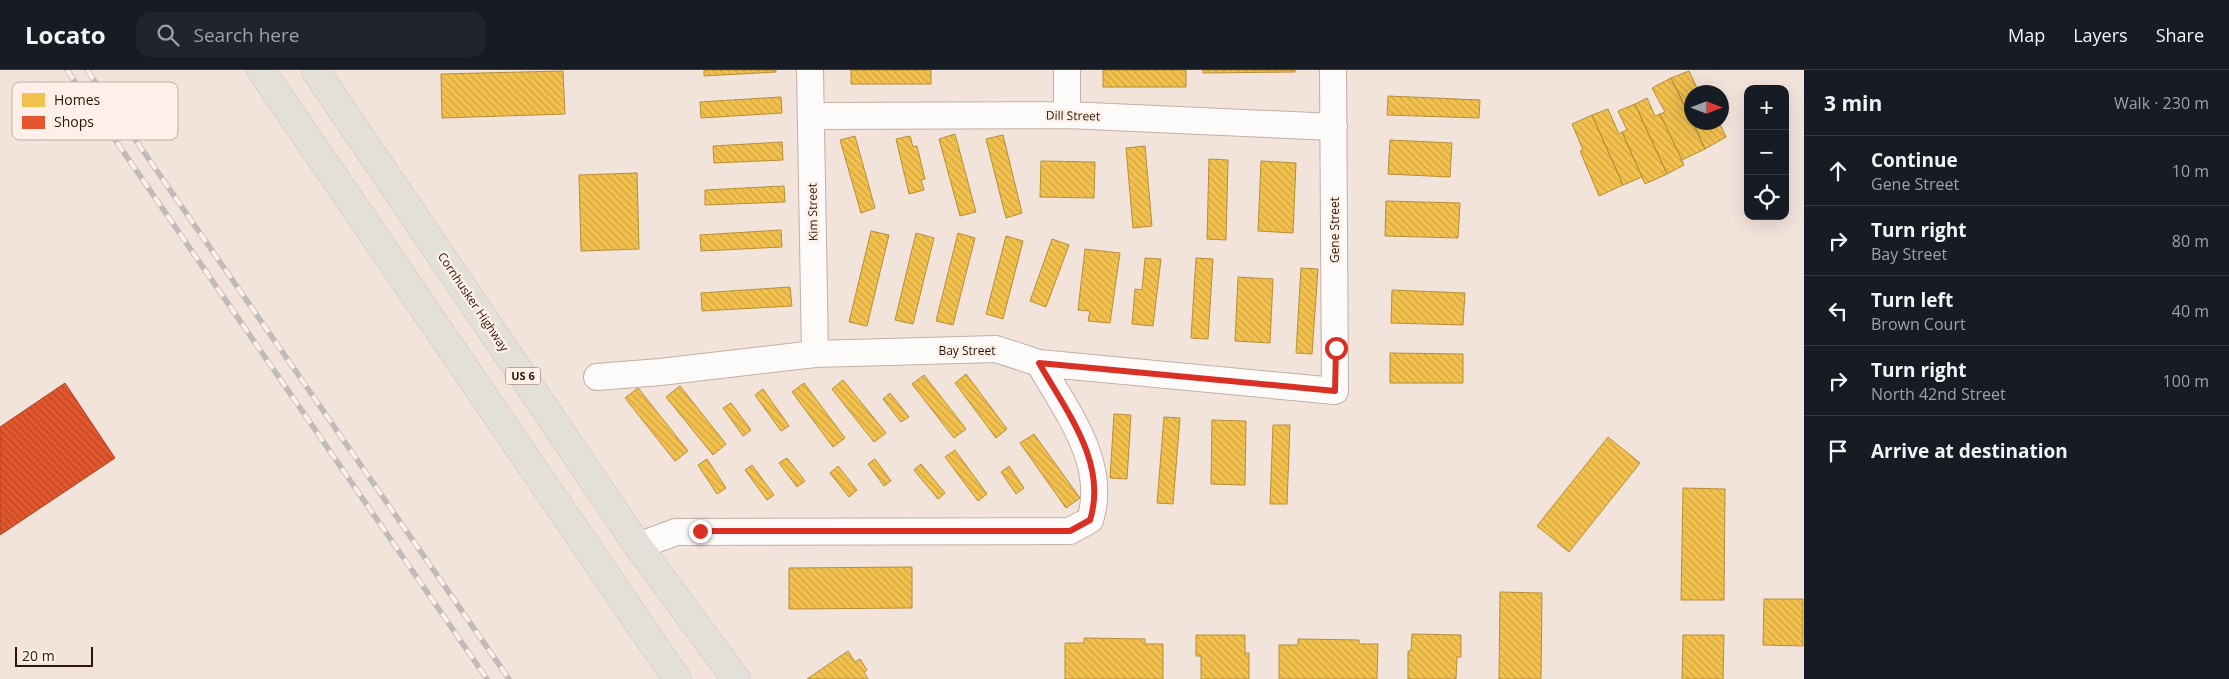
<!DOCTYPE html>
<meta charset="utf-8">
<style>
:root{--surface:#171b24;--page:#20242c;--text:#f1f3f6;--muted:#9ea1a6;--line:#363941}
body{margin:0;font-family:"Open Sans",sans-serif;background:var(--page);color:var(--text)}
.controls{position:absolute;right:15px;top:15px;display:grid;overflow:hidden;border-radius:10px;box-shadow:0 5px 20px #0002}
.controls button{width:45px;height:45px;display:grid;place-items:center;padding:0;border:0;border-bottom:1px solid var(--line);background:var(--surface);color:var(--text);font:25px sans-serif}
.compass{position:absolute;left:1684px;top:15px;width:45px;height:45px;border-radius:50%;background:var(--surface);box-shadow:0 5px 20px #0002;rotate:90deg}
.scale{position:absolute;left:15px;bottom:12px;width:78px;box-sizing:border-box;padding-left:5px;border:2px solid #2d1609;border-top:0;font-size:14px;line-height:18px;white-space:nowrap;color:#2d1609;-webkit-text-stroke:4px #fef0e9;paint-order:stroke}
.stop{position:absolute;width:15px;height:15px;margin:-11px;border:4px solid #d93025;border-radius:50%;background:#fff}
.stop.end{background:#d93025;border-color:#fff;box-shadow:0 1px 5px #0008}
.list{margin:0;padding:0;list-style:none}
h2{display:flex;justify-content:space-between;align-items:center;height:65px;margin:0;padding:0 20px;font-size:21px}
h2 small{font-size:16px;font-weight:400;color:var(--muted)}
.list li{display:grid;grid-template-columns:32px 1fr auto;gap:15px;align-items:center;box-sizing:border-box;height:70px;padding:0 20px;border-top:1px solid var(--line)}
.list b{display:block;font-size:19px;white-space:nowrap}
.list p{margin:0;font-size:16px;white-space:nowrap;color:var(--muted)}
.list em{font-size:16px;font-style:normal;color:var(--muted)}
.icon{flex:none;width:28px;height:28px;fill:none;stroke:currentColor;stroke-width:2;stroke-linecap:round;stroke-linejoin:round}
.map{position:relative;flex:none;width:1804px;height:609px;overflow:hidden}
header{display:flex;align-items:center;gap:30px;box-sizing:border-box;height:70px;padding:0 25px;background:var(--surface);border-bottom:1px solid var(--line)}
header strong{font-size:24px}
nav{display:flex;gap:28px;margin-inline-start:auto;font-size:18px}
.search{width:350px;height:45px;background:var(--page);display:flex;align-items:center;gap:12px;box-sizing:border-box;padding:0 18px;border-radius:15px;color:var(--muted);font-size:19px}
main{display:flex}
aside{flex:1;background:var(--surface)}
.map>svg:first-child{display:block}
.homes{fill:url(#homes-back-hatch);stroke:#b78e39}
.shops{fill:url(#shops-back-hatch);stroke:#ad4423}
.lines{fill:none;stroke-linecap:round;stroke-linejoin:round}
.minor-casing{stroke:#c2afa5;stroke-width:28}
.major-casing{stroke:#ccc2bc;stroke-width:29}
.minor{stroke:#fdfbfa;stroke-width:26}
.major{stroke:#e2e0d8;stroke-width:28}
.rail-casing{stroke:#c0bbb8;stroke-width:5.5}
.rail{stroke:#fef0e9;stroke-width:4;stroke-dasharray:11;stroke-linecap:butt}
.route{stroke:#d93025;stroke-width:6}
.labels{text-anchor:middle;stroke-width:5;stroke-linejoin:round;paint-order:stroke}
.shield{fill:#fef0e9;stroke:#6c574c;stroke-width:1}
.shield-label{font-size:11px;font-weight:bold;fill:#2d1609}
.street-label{font-size:12px;fill:#2d1609;stroke:#fef0e9}
.key{fill:#fef0e9;stroke:#bfafa6;stroke-width:1}
.key-label{font-size:14px;fill:#2d1609}
</style>
<header>
<strong>Locato</strong>
<div class="search"><svg class="icon" aria-label="search" viewBox="0 0 24 24"><circle cx="10" cy="10" r="6"/><path d="M15 15l6 6"/></svg>Search here</div>
<nav><a>Map</a><a>Layers</a><a>Share</a></nav>
</header>
<main>
<div class="map">
<svg width="1804" height="609" viewBox="0 0 1804 609">
<defs>
<pattern id="homes-back-hatch" width="6" height="6" patternUnits="userSpaceOnUse" patternTransform="scale(1.25)"><rect width="6" height="6" fill="#f2c14e"/><path d="M-1 5l2 2M0 0l6 6M5-1l2 2" fill="none" stroke="#d0a543"/></pattern>
<pattern id="shops-back-hatch" width="6" height="6" patternUnits="userSpaceOnUse" patternTransform="scale(1.25)"><rect width="6" height="6" fill="#e4572e"/><path d="M-1 5l2 2M0 0l6 6M5-1l2 2" fill="none" stroke="#b94725"/></pattern>
</defs>
<rect width="100%" height="100%" fill="#f2e3db"/>
<!-- homes -->
<path class="homes" d="M704 0H776V2L704 6Z
M851 0H931V14H851Z
M1103 0H1186V17H1103Z
M1203 0H1295V2L1203 3Z
M563 1 565 44 442 48 441 4Z
M1689 1 1699 22H1692V50L1671 8Z
M1671 8 1705 79 1682 90 1660 44 1665 42 1652 18Z
M1388 26 1480 30 1479 48 1387 45Z
M781 27 782 43 701 48 700 32Z
M1647 28 1655 46 1660 44 1684 95 1667 104 1635 34Z
M1635 34 1667 104 1645 114 1622 62 1627 60 1618 41Z
M1608 39 1619 64 1622 62 1642 107 1623 115 1592 45Z
M1592 45 1623 115 1599 126 1580 81 1583 80 1572 54Z
M1693 52H1719L1726 67 1705 79Z
M955 64 976 142 960 146 939 69Z
M1003 65 1022 143 1006 148 986 69Z
M855 66 875 138 861 143 840 70Z
M910 66 913 77 917 76 925 109 921 110 924 120 909 124 896 69Z
M1390 70 1452 73 1450 107 1388 104Z
M782 72 783 90 714 93 713 76Z
M1145 76 1152 156 1133 158 1126 78Z
M1209 89 1228 90 1226 170 1207 169Z
M1041 91 1095 92 1094 128 1040 127Z
M1261 91 1296 93 1293 163 1258 161Z
M637 103 639 179 581 181 579 105Z
M784 116 785 132 705 135V120Z
M1386 131 1460 133 1458 168 1385 166Z
M781 160 782 177 701 181 700 165Z
M871 161 889 165 867 256 849 252Z
M916 163 934 168 913 254 895 250Z
M958 163 975 168 953 255 936 251Z
M1006 166 1023 171 1003 249 986 244Z
M1052 169 1069 175 1046 237 1030 231Z
M1085 179 1120 183 1110 253 1088 251 1090 241 1078 240Z
M1145 188 1161 189 1153 256 1132 254 1135 219 1142 220Z
M1196 188 1213 189 1208 269 1191 268Z
M1301 198 1318 199 1312 284 1296 283Z
M1238 207 1273 209 1270 273 1235 271Z
M790 217 792 236 702 241 701 223Z
M1392 220 1465 223 1463 255 1391 253Z
M1390 283 1463 284V313H1390Z
M966 304 1007 359 996 368 955 313Z
M924 305 966 359 954 368 912 314Z
M843 310 886 363 874 372 832 319Z
M804 313 845 368 833 377 792 322Z
M680 316 726 374 713 385 666 327Z
M638 318 688 381 675 391 625 328Z
M763 319 789 356 781 361 755 325Z
M890 323 909 347 901 352 883 329Z
M731 333 751 360 743 366 723 338Z
M1114 344 1131 345 1127 409 1110 408Z
M1164 347 1180 348 1173 434 1157 433Z
M1212 350 1246 351 1245 415 1211 414Z
M1273 355H1290L1287 434H1270Z
M1034 364 1080 428 1066 438 1020 373Z
M1608 367 1640 393 1569 482 1537 456Z
M955 380 987 424 978 431 945 387Z
M787 388 805 411 797 417 779 393Z
M707 389 726 418 717 424 698 395Z
M875 389 891 411 884 416 868 394Z
M921 394 945 423 938 429 914 400Z
M752 395 774 425 767 430 745 400Z
M838 396 857 420 849 427 830 403Z
M1009 396 1024 418 1016 424 1001 402Z
M1683 418 1725 419 1724 530H1681Z
M912 497V538L789 539V498Z
M1500 522 1542 523 1541 609H1499Z
M1764 529H1803V576L1763 575Z
M1412 564 1461 565V587H1457L1456 609H1408V581H1411Z
M1196 565H1245V583H1249V609H1201V586H1196Z
M1683 565H1724L1723 609H1682Z
M1084 568 1145 569V574H1163V609H1065V573H1084Z
M1298 569 1359 570V574H1378L1377 609H1279V575H1298Z
M848 581 855 592 860 589 867 600 864 602 868 609H807Z"/>
<!-- shops -->
<path class="shops" d="M65 313 115 388 0 465V357Z"/>
<g class="lines">
<defs>
<path id="minor" d="M810 0 815 284
M1067 45V0
M811 46 1067 45 1334 57
M597 307 660 302 815 284 996 279 1039 293 1335 321 1333 0
M638 476 676 462 1070 461 1090 450C1108 393 1066 341 1039 293"/>
<path id="major" d="M261 0 677 609
M315 0 638 476 736 609"/>
</defs>
<!-- minor casing -->
<use href="#minor" class="minor-casing"/>
<!-- major casing -->
<use href="#major" class="major-casing"/>
<!-- minor -->
<use href="#minor" class="minor"/>
<!-- major -->
<use href="#major" class="major"/>
<defs>
<path id="rail" d="M67 0 487 609
M87 0 509 609"/>
</defs>
<!-- rail casing -->
<use href="#rail" class="rail-casing"/>
<!-- rail -->
<use href="#rail" class="rail"/>
</g>
<g class="lines">
<!-- route -->
<path class="route" d="M700 461H1070L1090 450C1108 393 1066 341 1039 293L1335 321 1336 278"/>
</g>
<g class="labels">
<!-- shield labels -->
<rect class="shield" x="505.5" y="297.5" width="35" height="17" rx="4"/>
<g class="shield-label">
<text x="523" y="310">US 6</text>
</g>
<!-- street labels -->
<g class="street-label">
<text transform="translate(1073 46) rotate(1)" y="4">Dill Street</text>
<text transform="translate(813 142) rotate(-91)" y="4">Kim Street</text>
<text transform="translate(1335 160) rotate(-90)" y="4">Gene Street</text>
<text transform="translate(473 232) rotate(56)" y="4">Cornhusker Highway</text>
<text x="967" y="285">Bay Street</text>
</g>
</g>
<!-- legend -->
<rect x="12" y="12" width="166" height="58" rx="8" class="key"/>
<rect x="22" y="23" width="23" height="14" fill="#f2c14e"/>
<rect x="22" y="46" width="23" height="13" fill="#e4572e"/>
<g class="key-label">
<text x="54" y="35">Homes</text>
<text x="54" y="57">Shops</text>
</g>
</svg>
<div class="controls">
<button>+</button>
<button>−</button>
<button><svg class="icon" aria-label="locate" viewBox="0 0 24 24"><circle cx="12" cy="12" r="6"/><path d="M12 2v4M12 18v4M2 12h4M18 12h4"/></svg></button>
</div>
<svg class="compass" viewBox="-18 -18 36 36"><path d="M0-13l5 13h-10z" fill="#e53935"/><path d="M0 13l5-13h-10z" fill="#9ea1a6"/></svg>
<div class="scale">20 m</div>
<div class="stop" style="left:1336px;top:278px"></div>
<div class="stop end" style="left:700px;top:461px"></div>
</div>
<aside>
<h2>3 min<small>Walk · 230 m</small></h2>
<ul class="list">
<li><svg class="icon" aria-label="ahead" viewBox="0 0 24 24"><path d="M12 20V5M6 11l6-6 6 6"/></svg><div><b>Continue</b><p>Gene Street</p></div><em>10 m</em></li>
<li><svg class="icon" aria-label="right" viewBox="0 0 24 24"><path d="M7 20v-9h11M14 6l5 5-5 5"/></svg><div><b>Turn right</b><p>Bay Street</p></div><em>80 m</em></li>
<li><svg class="icon" aria-label="left" viewBox="0 0 24 24"><path d="M17 20v-9H6M10 6l-5 5 5 5"/></svg><div><b>Turn left</b><p>Brown Court</p></div><em>40 m</em></li>
<li><svg class="icon" aria-label="right" viewBox="0 0 24 24"><path d="M7 20v-9h11M14 6l5 5-5 5"/></svg><div><b>Turn right</b><p>North 42nd Street</p></div><em>100 m</em></li>
<li><svg class="icon" aria-label="arrive" viewBox="0 0 24 24"><path d="M6 21V4h12l-3 4 3 4H6"/></svg><div><b>Arrive at destination</b></div></li>
</ul>
</aside>
</main>
